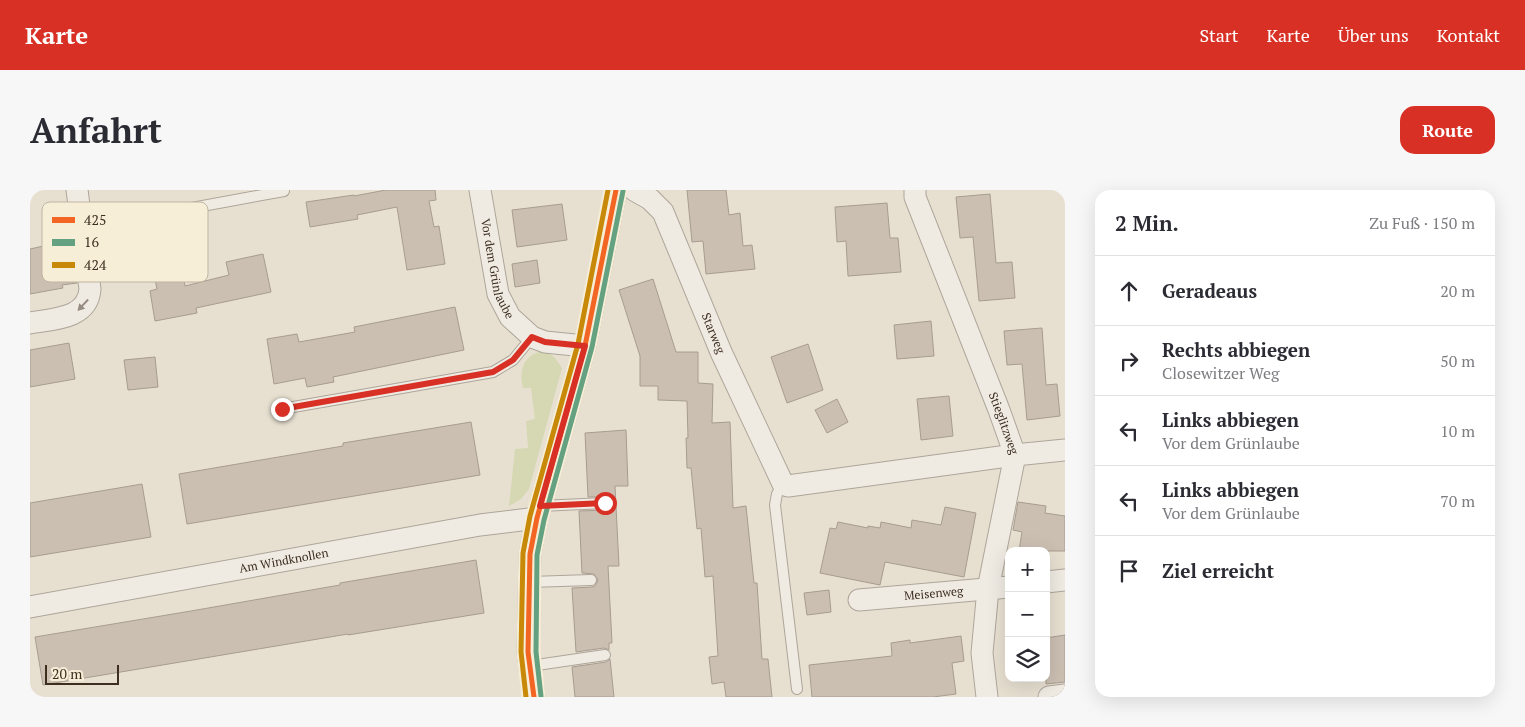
<!DOCTYPE html>
<html lang="de">
<meta charset="utf-8">
<style>
:root{--surface:#fff;--page:#f7f7f7;--text:#2b2b33;--muted:#7c7c81;--line:#e1e1e2;--accent:#d93025}
body{margin:0;font-family:"PT Serif",serif;background:var(--page);color:var(--text)}
.controls{position:absolute;right:15px;bottom:15px;display:grid;overflow:hidden;border-radius:10px;box-shadow:0 5px 20px #0002}
.controls button{width:45px;height:45px;display:grid;place-items:center;padding:0;border:0;border-bottom:1px solid var(--line);background:var(--surface);color:var(--text);font:25px sans-serif}
.scale{position:absolute;left:15px;bottom:12px;width:74px;box-sizing:border-box;padding-left:5px;border:2px solid #3d2e20;border-top:0;font-size:14px;line-height:18px;white-space:nowrap;color:#3d2e20;-webkit-text-stroke:4px #f7eed8;paint-order:stroke}
.stop{position:absolute;width:15px;height:15px;margin:-11px;border:4px solid #d93025;border-radius:50%;background:#fff}
.stop.end{background:#d93025;border-color:#fff;box-shadow:0 1px 5px #0008}
.list{margin:0;padding:0;list-style:none}
h2{display:flex;justify-content:space-between;align-items:center;height:65px;margin:0;padding:0 20px;font-size:21px}
h2 small{font-size:16px;font-weight:400;color:var(--muted)}
.list li{display:grid;grid-template-columns:32px 1fr auto;gap:15px;align-items:center;box-sizing:border-box;height:70px;padding:0 20px;border-top:1px solid var(--line)}
.list b{display:block;font-size:19px;white-space:nowrap}
.list p{margin:0;font-size:16px;white-space:nowrap;color:var(--muted)}
.list em{font-size:16px;font-style:normal;color:var(--muted)}
.icon{flex:none;width:28px;height:28px;fill:none;stroke:currentColor;stroke-width:2;stroke-linecap:round;stroke-linejoin:round}
.map{position:relative;flex:none;width:1035px;height:507px;overflow:hidden;border-radius:15px}
header{display:flex;align-items:center;gap:30px;box-sizing:border-box;height:70px;padding:0 25px;background:var(--accent);color:#fff}
header strong{font-size:24px}
nav{display:flex;gap:28px;margin-inline-start:auto;font-size:18px}
.intro{display:flex;align-items:center;justify-content:space-between;box-sizing:border-box;height:120px;padding:0 30px}
h1{margin:0;font-size:35px}
.button{padding:12px 22px;border-radius:15px;background:var(--accent);color:#fff;font-size:18px;font-weight:700}
main{display:flex;gap:30px;padding:0 30px}
aside{flex:1;background:var(--surface);border-radius:15px;box-shadow:0 5px 20px #0002}
.map>svg:first-child{display:block}
.green{fill:#d6d7b3}
.building{fill:#cbbfb2;stroke:#a89c90}
.lines{fill:none;stroke-linecap:round;stroke-linejoin:round}
.lane-casing{stroke:#ada599;stroke-width:12}
.street-casing{stroke:#ada599;stroke-width:23}
.lane{stroke:#efebe3;stroke-width:10}
.street{stroke:#efebe3;stroke-width:21}
.bus-1-casing{stroke:#f7eed8;stroke-width:9}
.bus-2-casing{stroke:#f7eed8;stroke-width:9}
.bus-3-casing{stroke:#f7eed8;stroke-width:9}
.bus-1{stroke:#f26522;stroke-width:5}
.bus-2{stroke:#63a180;stroke-width:5}
.bus-3{stroke:#c88808;stroke-width:5}
.oneway{fill:#968c82}
.route{stroke:#d93025;stroke-width:6}
.labels{text-anchor:middle;stroke-width:4.5;stroke-linejoin:round;paint-order:stroke}
.street-label{font-size:12px;fill:#3d2e20;stroke:#f7eed8}
.key{fill:#f7eed8;stroke:#bfb4a1;stroke-width:1}
.key-label{font-size:14px;fill:#3d2e20}
</style>
<header>
<strong>Karte</strong>
<nav><a>Start</a><a>Karte</a><a>Über uns</a><a>Kontakt</a></nav>
</header>
<div class="intro"><h1>Anfahrt</h1><a class="button">Route</a></div>
<main>
<div class="map">
<svg width="1035" height="507" viewBox="0 0 1035 507">
<rect width="100%" height="100%" fill="#e7e0d1"/>
<!-- green -->
<path class="green" d="M516 161 525 168 532 178 499 299 491 309 479 316 485 259 498 258 496 231 505 229 501 198H493C488 179 495 162 516 161Z"/>
<!-- building -->
<path class="building" d="M356 0H405L406 10 399 11 404 37 409 36 415 74 377 80 367 17 327 25 328 29 280 37 276 12 324 5V6Z
M657 0H696L699 25 710 23 713 56 722 55 725 79 676 84 673 51 662 52Z
M960 4 966 73 982 72 985 108 949 111 943 47 930 48 926 7Z
M857 13 860 48H868L871 82 818 86 816 51 807 52 805 17Z
M532 14 537 50 487 57 482 20Z
M36 51 39 65H42L47 93 32 95 33 98 0 104V59Z
M233 64 241 102 166 118 167 123 125 131 120 101 127 99 123 79 151 74 155 96 199 85 196 72Z
M507 70 510 93 485 97 482 74Z
M623 89 646 162H668V193L683 194 682 233 700 232 703 318 716 316 724 393H727L732 469H738L742 507H696L694 492 682 494 679 467 688 466 683 386 675 387 671 338 667 339 661 278H657L656 248H658L657 211 628 210V196H610V166L589 100Z
M425 117 434 160 303 187 304 192 277 197 275 188 244 194 237 149 267 144 269 152 325 142 324 137Z
M901 131 904 166 867 169 864 135Z
M1012 138 1016 195 1027 194 1030 226 997 230 992 174 977 175 974 141Z
M39 153 45 189 0 197V160Z
M778 154 793 200 757 213 741 167Z
M125 167 128 197 98 200 94 170Z
M919 206 923 246 891 250 887 209Z
M807 209 818 232 797 243 785 220Z
M441 232 450 285 157 334 149 284 313 256V253Z
M596 240 598 296H585L589 376H578L582 453H579V460L574 458 546 462 542 398 562 397 565 396 568 390 564 384 552 383 549 321 576 320 579 318 582 313 578 307H558L555 243Z
M112 294 121 347 0 367V313Z
M988 312 1016 316 1015 323 1035 326V361H989L992 342 983 340Z
M915 317 946 323 934 387 855 372 850 395 790 383 800 338 806 339 808 332 838 338V336L850 338 851 332 881 338 882 330 911 335Z
M446 370 454 423 318 445V444L13 495 5 447 161 421 310 395V393Z
M799 400 801 422 777 425 774 403Z
M1035 445V492L1016 494V448Z
M931 446 934 471 922 473 926 504 903 507H782L779 475 862 466 861 453 880 450V453Z
M580 469 584 507H545L542 477 576 472Z"/>
<g class="lines">
<defs>
<path id="lane" d="M53 38 254 1
M252 219 463 182 483 170 502 147
M753 294 747 304 745 315 767 499
M510 316 575 313
M500 392 561 390
M500 476 575 465"/>
<g id="street">
<path id="s1" d="M450 0 468 104 480 127 502 147 515 152 555 156"/>
<path id="s2" d="M604 0 620 9 633 22 691 162 753 294 758 296 985 265 1035 260"/>
<path id="s3" d="M885 0V7L969 220 985 265 958 399 952 463 957 507"/>
<path d="M0 133C23 129 58 129 60 99L47 0"/>
<path d="M1016 392 1035 390"/>
<path id="s4" d="M829 410 979 397"/>
<path id="s5" d="M0 417 450 335 507 328"/>
<path d="M504 507 498 462 500 364 507 328 555 156 586 0"/>
<path d="M1019 507 1035 505"/>
</g>
</defs>
<!-- lane casing -->
<use href="#lane" class="lane-casing"/>
<!-- street casing -->
<use href="#street" class="street-casing"/>
<!-- lane -->
<use href="#lane" class="lane"/>
<!-- street -->
<use href="#street" class="street"/>
<defs>
<path id="bus-1" d="M504 507 498 462 500 364 507 328 555 156 586 0"/>
<path id="bus-2" d="M511 506 506 462 507 365 514 330 562 157 593 1"/>
<path id="bus-3" d="M496 507 491 462 493 363 500 326 548 154 578 0"/>
</defs>
<!-- bus-1 casing -->
<use href="#bus-1" class="bus-1-casing"/>
<!-- bus-2 casing -->
<use href="#bus-2" class="bus-2-casing"/>
<!-- bus-3 casing -->
<use href="#bus-3" class="bus-3-casing"/>
<!-- bus-1 -->
<use href="#bus-1" class="bus-1"/>
<!-- bus-2 -->
<use href="#bus-2" class="bus-2"/>
<!-- bus-3 -->
<use href="#bus-3" class="bus-3"/>
</g>
<!-- one-way arrows -->
<defs><path id="oneway-solid" d="M-6-.8H1V-3.2L6.5 0L1 3.2V.8H-6Z" transform="scale(1.25)"/></defs>
<use class="oneway" href="#oneway-solid" transform="translate(53 115) rotate(133)"/>
<g class="lines">
<!-- route -->
<path class="route" d="M252 219 463 182 483 170 502 147 515 152 555 156 510 316 575 313"/>
</g>
<g class="labels">
<!-- street labels -->
<g class="street-label">
<text dy="4" stroke="none"><textPath href="#s1" startOffset="81">Vor dem Grünlaube</textPath></text>
<text dy="4" stroke="none"><textPath href="#s2" startOffset="168">Starweg</textPath></text>
<text dy="4" stroke="none"><textPath href="#s3" startOffset="250">Stieglitzweg</textPath></text>
<text dy="4" stroke="none"><textPath href="#s5" startOffset="258">Am Windknollen</textPath></text>
<text dy="4" stroke="none"><textPath href="#s4" startOffset="75">Meisenweg</textPath></text>
</g>
</g>
<!-- legend -->
<rect x="12" y="12" width="166" height="80" rx="8" class="key"/>
<rect x="22" y="27" width="23" height="6" fill="#f26522"/>
<rect x="22" y="49" width="23" height="7" fill="#63a180"/>
<rect x="22" y="72" width="23" height="6" fill="#c88808"/>
<g class="key-label">
<text x="54" y="35">425</text>
<text x="54" y="57">16</text>
<text x="54" y="80">424</text>
</g>
</svg>
<div class="controls">
<button>+</button>
<button>−</button>
<button><svg class="icon" aria-label="layers" viewBox="0 0 24 24"><path d="M12 4l9 5-9 5-9-5zM3 14l9 5 9-5"/></svg></button>
</div>
<div class="scale">20 m</div>
<div class="stop" style="left:575px;top:313px"></div>
<div class="stop end" style="left:252px;top:219px"></div>
</div>
<aside>
<h2>2 Min.<small>Zu Fuß · 150 m</small></h2>
<ul class="list">
<li><svg class="icon" aria-label="ahead" viewBox="0 0 24 24"><path d="M12 20V5M6 11l6-6 6 6"/></svg><div><b>Geradeaus</b></div><em>20 m</em></li>
<li><svg class="icon" aria-label="right" viewBox="0 0 24 24"><path d="M7 20v-9h11M14 6l5 5-5 5"/></svg><div><b>Rechts abbiegen</b><p>Closewitzer Weg</p></div><em>50 m</em></li>
<li><svg class="icon" aria-label="left" viewBox="0 0 24 24"><path d="M17 20v-9H6M10 6l-5 5 5 5"/></svg><div><b>Links abbiegen</b><p>Vor dem Grünlaube</p></div><em>10 m</em></li>
<li><svg class="icon" aria-label="left" viewBox="0 0 24 24"><path d="M17 20v-9H6M10 6l-5 5 5 5"/></svg><div><b>Links abbiegen</b><p>Vor dem Grünlaube</p></div><em>70 m</em></li>
<li><svg class="icon" aria-label="arrive" viewBox="0 0 24 24"><path d="M6 21V4h12l-3 4 3 4H6"/></svg><div><b>Ziel erreicht</b></div></li>
</ul>
</aside>
</main>
